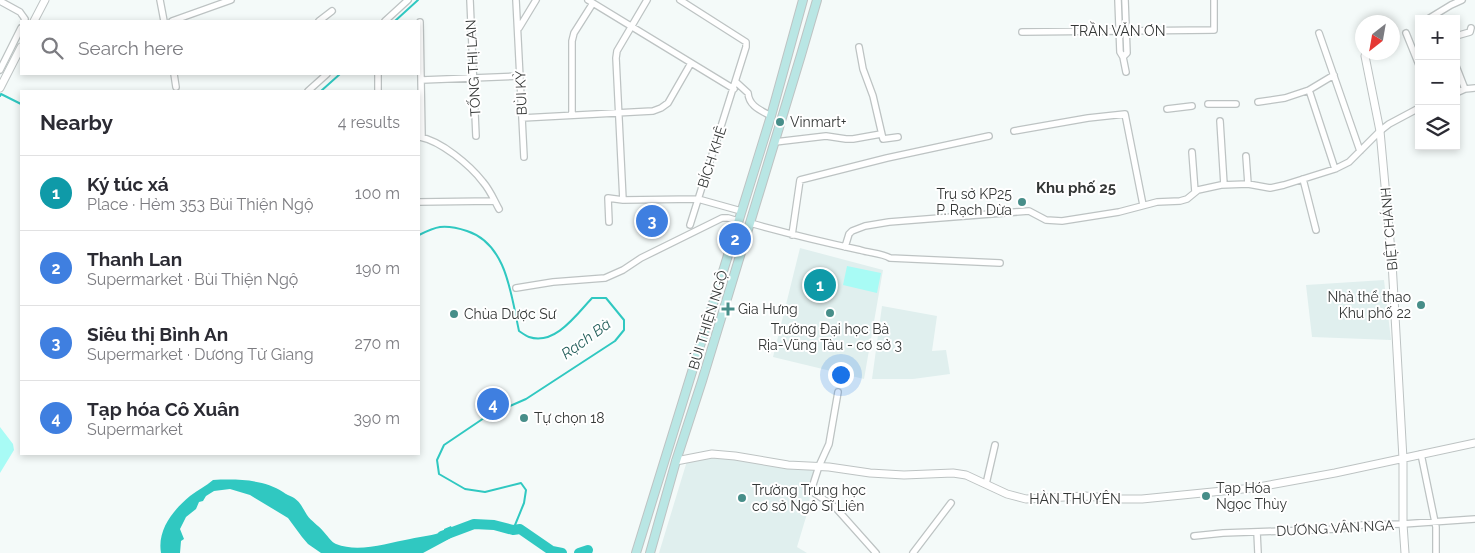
<!DOCTYPE html>
<meta charset="utf-8">
<style>
:root{--surface:#fff;--page:#f2f2f3;--text:#2b2b33;--muted:#7c7c81;--line:#e1e1e2;--accent:#0b8043}
body{margin:0;font-family:Raleway,sans-serif;background:var(--page);color:var(--text)}
.controls{position:absolute;right:15px;top:15px;display:grid;overflow:hidden;border-radius:0px;box-shadow:0 2px 8px #0003}
.controls button{width:45px;height:45px;display:grid;place-items:center;padding:0;border:0;border-bottom:1px solid var(--line);background:var(--surface);color:var(--text);font:25px sans-serif}
.compass{position:absolute;left:1355px;top:15px;width:45px;height:45px;border-radius:50%;background:var(--surface);box-shadow:0 2px 8px #0003;rotate:211deg}
.you{position:absolute;left:840px;top:374px;width:18px;height:18px;margin:-12px;border:4px solid #fff;border-radius:50%;background:#1a73e8;box-shadow:0 0 0 8px #1a73e833}
.badge{display:grid;place-items:center;width:32px;height:32px;border-radius:50%;background:var(--accent);color:#fff;font-size:16px;font-weight:700}
.pin{position:absolute;translate:-50% -50%;border:2px solid #fff;box-shadow:0 1px 5px #0006}
.list{margin:0;padding:0;list-style:none}
h2{display:flex;justify-content:space-between;align-items:center;height:65px;margin:0;padding:0 20px;font-size:21px}
h2 small{font-size:16px;font-weight:400;color:var(--muted)}
.list li{display:grid;grid-template-columns:32px 1fr auto;gap:15px;align-items:center;box-sizing:border-box;height:75px;padding:0 20px;border-top:1px solid var(--line)}
.list b{display:block;font-size:19px;white-space:nowrap}
.list p{margin:0;font-size:16px;white-space:nowrap;color:var(--muted)}
.list em{font-size:16px;font-style:normal;color:var(--muted)}
.icon{flex:none;width:28px;height:28px;fill:none;stroke:currentColor;stroke-width:2;stroke-linecap:round;stroke-linejoin:round}
.map{position:relative;flex:none;width:1475px;height:553px;overflow:hidden}
.search{position:absolute;background:var(--surface);box-shadow:0 2px 8px #0003;left:20px;top:20px;width:400px;height:55px;display:flex;align-items:center;gap:12px;box-sizing:border-box;padding:0 18px;border-radius:0px;color:var(--muted);font-size:19px}
.panel{position:absolute;background:var(--surface);box-shadow:0 2px 8px #0003;left:20px;top:90px;width:400px;height:365px;border-radius:0px}
.map>svg:first-child{display:block}
.built{fill:#e0efee}
.green{fill:#a8fbf5}
.water{fill:#30c8c1}
.lines{fill:none;stroke-linecap:round;stroke-linejoin:round}
.stream{stroke:#30c8c1;stroke-width:2}
.river{stroke:#30c8c1;stroke-width:10}
.minor-casing{stroke:#bdc3c3;stroke-width:8}
.tertiary-casing{stroke:#bdc3c3;stroke-width:9}
.secondary-casing{stroke:#bdc3c3;stroke-width:10}
.minor{stroke:#fff;stroke-width:5.5}
.tertiary{stroke:#fff;stroke-width:7}
.secondary{stroke:#b9e6e4;stroke-width:8}
.poi-dot{fill:#478e89;stroke:#fff;stroke-width:2}
.labels{text-anchor:middle;stroke-width:4;stroke-linejoin:round;paint-order:stroke}
.street-label{font-size:14px;fill:#343736;stroke:#fff}
.poi-label{font-size:14px;fill:#343736;stroke:#fff;text-anchor:start}
.neighbourhood-label{font-size:15px;font-weight:bold;fill:#343736;stroke:#fff}
.water-label{font-size:15px;font-style:italic;fill:#245f5b;stroke:#fff}
</style>
<div class="map">
<svg width="1475" height="553" viewBox="0 0 1475 553">
<rect width="100%" height="100%" fill="#f4faf9"/>
<!-- built -->
<path class="built" d="M800 248 883 270 864 379 773 357Z
M1384 280 1391 340 1312 337 1306 285Z
M882 306 937 316 932 351 946 350 950 374 913 379H872Z
M708 457 735 459 815 470 810 489 809 507 797 547 807 553H659L687 461Z"/>
<!-- green -->
<path class="green" d="M847 266 881 273 877 293 843 285Z
M0 427 13 444 14 450 0 473Z"/>
<!-- water -->
<path class="water" d="M213 480C236 479 264 479 283 492 290 497 295 496 301 505 303 508 305 512 307 515 311 521 318 525 323 531 327 535 331 542 336 544 359 553 387 543 410 539 422 536 433 536 444 531V529L451 526 455 535 449 539 423 553H321L308 544 302 537 288 518 250 495 230 489 214 491 206 496 203 501 199 502 196 509 186 517 180 529 184 539 181 541 180 553H161C157 530 173 510 190 496 198 490 206 486 213 480Z"/>
<g class="lines">
<!-- stream -->
<path class="stream" d="M395 21 418 0
M321 91 340 74
M0 96 1 94 21 104
M419 235C425 232 433 228 440 227 449 226 458 228 467 231 507 244 511 295 519 331 522 333 526 336 529 337 555 346 577 314 592 298H606L624 320V330L615 341 526 399 487 416 444 445 437 460 439 474 465 489 485 492 521 483 526 490 524 503 513 530"/>
<!-- river -->
<path class="river" d="M442 536 474 524 494 525 513 530 520 529 552 551 562 553
M579 553 588 550"/>
<defs>
<path id="minor" d="M160 0 164 21
M470 0 476 136
M516 0 524 157
M588 0 734 89
M680 0 746 42V47L690 225
M1118 0 1120 52 1123 57 1126 72
M0 1 20 12 25 19 24 21
M1428 19 1451 5 1462 0
M172 21 231 0
M319 21 332 11
M385 21 408 0
M420 22 422 137
M519 28 536 0
M1022 32 1214 30V0
M1319 33 1360 151
M1406 33 1419 65
M1456 36 1470 32 1471 28
M859 47 863 69 873 96 883 139 898 137
M1123 57 1127 53 1125 0
M1456 66 1465 89
M0 70 21 28
M174 74 176 87
M378 74V91
M422 80 520 76
M736 82 748 93C749 106 760 110 771 116
M1309 90 1335 169
M308 91 327 74
M1456 93 1465 89 1475 88
M1258 102 1285 98 1309 90 1334 75
M1208 104H1236
M1167 109 1192 106
M572 115V41L574 33 593 3
M522 118 653 111 661 108 668 103 691 63
M1220 121 1224 185
M1014 131 1088 118 1125 114 1143 205
M420 137C441 141 470 165 483 182 490 190 494 200 499 209
M775 142 826 136 846 139H853L881 134
M1192 152 1195 192
M1246 156 1248 184
M1303 179 1316 230
M623 200 616 58 617 51 647 0
M419 202 494 201
M609 222 608 198 623 200 698 199 741 211
M750 223C786 233 823 242 860 250 869 253 882 253 890 258L1000 263
M792 235 800 180 887 158 989 136
M845 247 849 234 852 231 865 226 889 222 1029 211 1046 220 1062 221 1119 212 1157 202 1180 201 1187 199 1198 190 1221 185 1248 184 1270 188 1284 185 1335 169 1349 162 1380 131 1389 124 1419 108
M516 288 553 282 605 278 623 270 641 258 722 218H728L738 221
M838 392 829 444 819 466 811 491 835 507 876 553
M1421 454 1436 527V553
M986 484 995 445
M1257 532 1258 553
M1194 536 1223 533 1339 529 1362 525 1403 524 1475 519
M913 553 951 503"/>
<path id="tertiary" d="M34 21 45 0
M1365 56 1380 131 1392 262 1403 459V524L1405 553
M0 88 21 47
M676 461 712 454 735 456 788 465 829 467 870 473 904 475 953 473 966 475 1007 494 1026 499 1085 496 1119 499H1142L1253 488 1335 473 1475 443"/>
<path id="secondary" d="M636 553 771 116 803 0
M650 553 676 461 702 381 801 55 817 0"/>
</defs>
<!-- minor casing -->
<use href="#minor" class="minor-casing"/>
<!-- tertiary casing -->
<use href="#tertiary" class="tertiary-casing"/>
<!-- secondary casing -->
<use href="#secondary" class="secondary-casing"/>
<!-- minor -->
<use href="#minor" class="minor"/>
<!-- tertiary -->
<use href="#tertiary" class="tertiary"/>
<!-- secondary -->
<use href="#secondary" class="secondary"/>
</g>
<!-- markers -->
<g class="poi-dot">
<circle cx="780" cy="122" r="5"/>
<circle cx="1022" cy="202" r="5"/>
<circle cx="1421" cy="305" r="5"/>
<path d="M725.5 301.5h5v5h5v5h-5v5h-5v-5h-5v-5h5z"/>
<circle cx="830" cy="313" r="5"/>
<circle cx="454" cy="314" r="5"/>
<circle cx="524" cy="418" r="5"/>
<circle cx="1206" cy="496" r="5"/>
<circle cx="742" cy="498" r="5"/>
</g>
<g class="labels">
<!-- street labels -->
<g class="street-label">
<text x="1118" y="36">TRẦN VĂN ƠN</text>
<text transform="translate(473 68) rotate(-93)" y="5">TỐNG THỊ LAN</text>
<text transform="translate(521 93) rotate(-92)" y="5">BÙI KỶ</text>
<text transform="translate(712 157) rotate(-72)" y="5">BÍCH KHÊ</text>
<text transform="translate(1389 229) rotate(-95)" y="5">BIỆT CHÁNH</text>
<text transform="translate(708 320) rotate(-73)" y="5">BÙI THIỆN NGỘ</text>
<text x="1075" y="504">HÀN THUYÊN</text>
<text transform="translate(1335 528) rotate(-3)" y="5">DƯƠNG VÂN NGA</text>
</g>
<!-- poi labels -->
<g class="poi-label">
<text x="790" y="127">Vinmart+</text>
<text x="1012" y="199" text-anchor="end">Trụ sở KP25<tspan x="1012" dy="16">P. Rạch Dừa</tspan></text>
<text x="1411" y="302" text-anchor="end">Nhà thể thao<tspan x="1411" dy="16">Khu phố 22</tspan></text>
<text x="738" y="314">Gia Hưng</text>
<text x="464" y="319">Chùa Dược Sư</text>
<text x="830" y="334" text-anchor="middle">Trường Đại học Bà<tspan x="830" dy="16">Rịa-Vũng Tàu - cơ sở 3</tspan></text>
<text x="534" y="423">Tự chọn 18</text>
<text x="1216" y="493">Tạp Hóa<tspan x="1216" dy="16">Ngọc Thùy</tspan></text>
<text x="752" y="495">Trường Trung học<tspan x="752" dy="16">cơ sở Ngô Sĩ Liên</tspan></text>
</g>
<!-- neighbourhood labels -->
<g class="neighbourhood-label">
<text x="1076" y="193">Khu phố 25</text>
</g>
<!-- water labels -->
<g class="water-label">
<text transform="translate(586 339) rotate(-36)" y="5">Rạch Bà</text>
</g>
</g>
</svg>
<div class="controls">
<button>+</button>
<button>−</button>
<button><svg class="icon" aria-label="layers" viewBox="0 0 24 24"><path d="M12 4l9 5-9 5-9-5zM3 14l9 5 9-5"/></svg></button>
</div>
<svg class="compass" viewBox="-18 -18 36 36"><path d="M0-13l5 13h-10z" fill="#e53935"/><path d="M0 13l5-13h-10z" fill="#7c7c81"/></svg>
<div class="you"></div>
<div class="pin badge" style="left:820px;top:285px;background:#0f9aa8">1</div>
<div class="pin badge" style="left:735px;top:239px;background:#3f7fe0">2</div>
<div class="pin badge" style="left:652px;top:221px;background:#3f7fe0">3</div>
<div class="pin badge" style="left:493px;top:404px;background:#3f7fe0">4</div>
<div class="search"><svg class="icon" aria-label="search" viewBox="0 0 24 24"><circle cx="10" cy="10" r="6"/><path d="M15 15l6 6"/></svg>Search here</div>
<section class="panel">
<h2>Nearby<small>4 results</small></h2>
<ul class="list">
<li><span class="badge" style="background:#0f9aa8">1</span><div><b>Ký túc xá</b><p>Place · Hẻm 353 Bùi Thiện Ngộ</p></div><em>100 m</em></li>
<li><span class="badge" style="background:#3f7fe0">2</span><div><b>Thanh Lan</b><p>Supermarket · Bùi Thiện Ngộ</p></div><em>190 m</em></li>
<li><span class="badge" style="background:#3f7fe0">3</span><div><b>Siêu thị Bình An</b><p>Supermarket · Dương Tử Giang</p></div><em>270 m</em></li>
<li><span class="badge" style="background:#3f7fe0">4</span><div><b>Tạp hóa Cô Xuân</b><p>Supermarket</p></div><em>390 m</em></li>
</ul>
</section>
</div>
